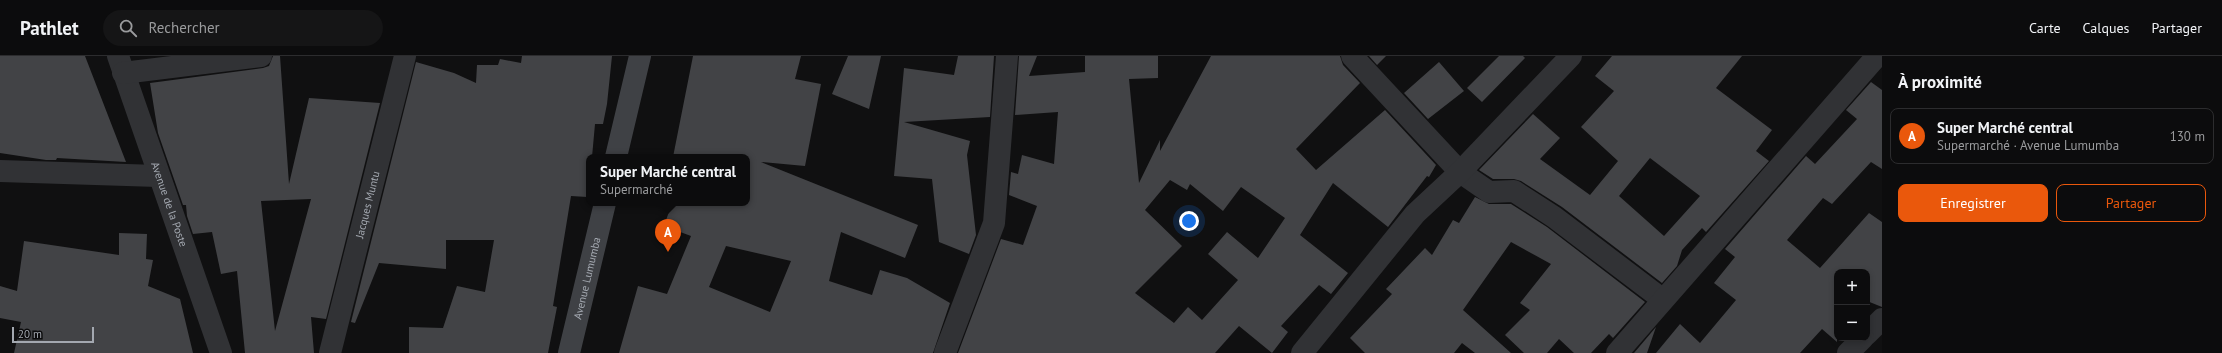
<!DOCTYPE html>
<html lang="fr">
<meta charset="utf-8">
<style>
:root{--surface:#0c0c0d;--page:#151516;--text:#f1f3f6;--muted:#9a9b9d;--line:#2c2c2e;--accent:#ea580c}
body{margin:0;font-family:"PT Sans",sans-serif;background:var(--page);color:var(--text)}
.controls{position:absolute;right:12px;bottom:12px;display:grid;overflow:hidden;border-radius:8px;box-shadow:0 2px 6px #0003}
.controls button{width:36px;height:36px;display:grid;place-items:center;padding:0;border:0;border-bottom:1px solid var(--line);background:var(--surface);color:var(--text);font:20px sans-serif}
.scale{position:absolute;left:12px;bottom:10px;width:82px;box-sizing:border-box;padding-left:4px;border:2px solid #a3a8b0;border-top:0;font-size:11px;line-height:14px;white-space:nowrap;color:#a3a8b0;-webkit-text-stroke:3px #0b0b0c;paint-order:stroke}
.you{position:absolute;left:1189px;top:165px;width:14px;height:14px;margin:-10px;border:3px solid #fff;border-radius:50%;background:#1a73e8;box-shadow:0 0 0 6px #1a73e833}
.badge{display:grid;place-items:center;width:26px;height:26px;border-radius:50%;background:var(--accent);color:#fff;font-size:13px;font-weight:700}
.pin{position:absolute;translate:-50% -33px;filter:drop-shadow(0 1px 2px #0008)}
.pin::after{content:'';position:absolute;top:21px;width:14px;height:12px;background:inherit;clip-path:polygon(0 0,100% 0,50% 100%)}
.popup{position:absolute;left:586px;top:98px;width:164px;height:52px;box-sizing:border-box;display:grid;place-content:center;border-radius:8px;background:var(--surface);filter:drop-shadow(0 1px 3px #0005);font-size:13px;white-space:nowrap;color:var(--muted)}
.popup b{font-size:15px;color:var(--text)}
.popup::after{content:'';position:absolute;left:50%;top:100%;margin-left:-8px;border:8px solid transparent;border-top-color:var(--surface)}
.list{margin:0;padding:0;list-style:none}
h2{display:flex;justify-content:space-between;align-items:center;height:52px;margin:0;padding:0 16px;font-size:17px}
h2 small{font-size:13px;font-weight:400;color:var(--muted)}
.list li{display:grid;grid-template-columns:26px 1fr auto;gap:12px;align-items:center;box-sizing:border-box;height:56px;margin:0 8px 8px;padding:0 8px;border:1px solid var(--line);border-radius:8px}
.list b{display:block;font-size:15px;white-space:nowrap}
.list p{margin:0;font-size:13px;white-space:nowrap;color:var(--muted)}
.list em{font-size:13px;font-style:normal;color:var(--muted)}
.actions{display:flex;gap:8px;padding:12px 16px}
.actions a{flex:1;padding:9px 0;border:1px solid var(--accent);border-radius:8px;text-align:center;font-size:14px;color:var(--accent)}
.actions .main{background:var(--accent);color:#fff}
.icon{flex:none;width:22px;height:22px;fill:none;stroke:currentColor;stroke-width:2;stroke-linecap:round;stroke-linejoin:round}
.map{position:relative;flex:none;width:1882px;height:297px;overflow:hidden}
header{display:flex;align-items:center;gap:24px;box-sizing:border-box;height:56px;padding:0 20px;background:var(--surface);border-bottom:1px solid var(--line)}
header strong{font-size:19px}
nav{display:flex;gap:22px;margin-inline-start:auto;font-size:14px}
.search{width:280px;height:36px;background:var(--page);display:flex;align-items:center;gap:10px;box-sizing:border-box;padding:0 14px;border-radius:22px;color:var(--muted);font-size:15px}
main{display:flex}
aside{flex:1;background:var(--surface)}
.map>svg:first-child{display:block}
.building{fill:#424346;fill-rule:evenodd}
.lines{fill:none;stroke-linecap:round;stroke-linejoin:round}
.minor{stroke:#313235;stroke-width:22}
.secondary{stroke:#3f4145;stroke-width:22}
.labels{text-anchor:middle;stroke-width:4;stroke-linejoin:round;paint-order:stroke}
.street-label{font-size:11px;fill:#a3a8b0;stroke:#0b0b0c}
</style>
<header>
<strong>Pathlet</strong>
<div class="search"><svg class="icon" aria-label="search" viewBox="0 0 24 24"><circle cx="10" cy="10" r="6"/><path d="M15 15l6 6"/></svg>Rechercher</div>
<nav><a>Carte</a><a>Calques</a><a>Partager</a></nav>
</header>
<main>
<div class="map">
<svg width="1882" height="297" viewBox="0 0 1882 297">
<rect width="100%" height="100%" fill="#101011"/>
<!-- building -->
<path class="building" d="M0 0H85L126 106 57 102 56 104H46L0 97Z
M273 0H280L289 128 309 42 380 47 326 263 311 261 314 297H245L237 215 221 218 212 176 193 178 187 160 186 149H183L158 77 150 27 263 12 269 10ZM311 143 275 275 261 145Z
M522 0H612L607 48 603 68H595L592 101H589L587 141 571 140 553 250 557 251 548 297H409V271L443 272 457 230 485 236 494 184H446V213L379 207 355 267 351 266 416 6 454 17 476 27 477 9H498L500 3 521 7Z
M693 0H801L795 23 821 28 805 110 761 106 918 169 905 202 841 176 829 225 872 239 880 214 907 222 950 247 933 297H619L638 230 667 238 691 180 664 170 672 147H747V101H673ZM726 190 791 205 770 256 709 231Z
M848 0H881L869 53 832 38Z
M958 0H994L990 61 904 66 970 85 967 99 976 179 969 198 939 186 932 123 894 120 904 12 954 19Z
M1019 0H1037L1029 20 1085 16V0H1158V22L1129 23 1139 127 1160 84V95L1211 0H1340L1343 9 1360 27 1296 93 1316 114 1385 54 1436 109 1429 121 1427 120 1388 171 1333 127 1300 179 1348 217 1331 238 1319 229 1281 270 1288 276 1272 297 1239 270 1215 297H958L1001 183 1023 189 1037 150 1009 139 1011 116 1018 118 1022 99 1054 108 1058 56 1015 59ZM1170 124 1187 134 1190 128 1223 155 1241 131 1285 162 1258 202 1227 176 1208 198 1238 224 1202 264 1188 251 1174 267 1135 237 1182 190 1145 154Z
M1369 0H1386L1377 9Z
M1499 0H1523L1525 2 1482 46 1467 32Z
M1612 0H1742L1716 32 1772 74 1756 95 1769 105 1706 176 1702 172 1682 194 1677 210 1662 227 1562 151 1521 125 1514 123H1493L1479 114 1533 58 1560 82 1540 103 1590 139 1618 105 1581 71 1614 35 1595 20ZM1650 102 1700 140 1664 180 1619 140Z
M1439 6 1464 35 1428 63 1404 37Z
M1871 26 1882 34V113L1871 106 1832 148 1823 142 1787 184 1820 212 1869 157 1882 166V251L1867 245V216H1837V286L1822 273 1800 297H1656L1680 268 1700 287 1736 244 1714 227 1735 201 1725 193 1806 100 1815 108 1857 63 1846 54Z
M1475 141 1489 148H1511L1547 171 1645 246 1613 282 1609 278 1591 297H1574L1559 283 1547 297H1524L1505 279 1530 254 1520 247 1551 208 1511 186 1463 254 1511 297H1475L1462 287 1454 297H1365L1350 282 1392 238 1386 233 1425 192 1432 199 1453 164 1459 167Z
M119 177 147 178 146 203 153 204 148 230 180 243 193 297H14L21 266 0 262V230L17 235 24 185 119 199Z
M1656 271 1647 297H1634Z"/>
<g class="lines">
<!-- minor -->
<g class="minor">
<path id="s1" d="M118 0 221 297"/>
<path d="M1352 0 1460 116 1489 136 1514 135 1554 161 1662 243"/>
<path d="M123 17 261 0"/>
<path d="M0 115 158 120"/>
<path d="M1867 278 1882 263"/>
<path id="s2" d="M330 297 405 0"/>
<path d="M945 297 994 167 1007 0"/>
<path d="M1302 297 1415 158 1460 116 1571 0"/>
<path d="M1617 297 1877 0"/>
<path d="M1848 297 1863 282"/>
</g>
<!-- secondary -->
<g class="secondary">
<path d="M616 101 640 0"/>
<path id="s3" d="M569 297 605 147"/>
</g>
</g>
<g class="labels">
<!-- street labels -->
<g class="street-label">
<text dy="4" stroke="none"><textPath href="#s2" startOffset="153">Jacques Muntu</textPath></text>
<text dy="4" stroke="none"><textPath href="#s1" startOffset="157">Avenue de la Poste</textPath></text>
<text dy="4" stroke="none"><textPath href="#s3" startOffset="77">Avenue Lumumba</textPath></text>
</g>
</g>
</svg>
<div class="controls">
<button>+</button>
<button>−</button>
</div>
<div class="scale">20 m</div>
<div class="you"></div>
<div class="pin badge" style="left:668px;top:196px">A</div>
<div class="popup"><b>Super Marché central</b>Supermarché</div>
</div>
<aside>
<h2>À proximité<small></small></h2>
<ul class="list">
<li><span class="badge">A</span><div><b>Super Marché central</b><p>Supermarché · Avenue Lumumba</p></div><em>130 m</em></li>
</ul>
<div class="actions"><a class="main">Enregistrer</a><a>Partager</a></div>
</aside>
</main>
